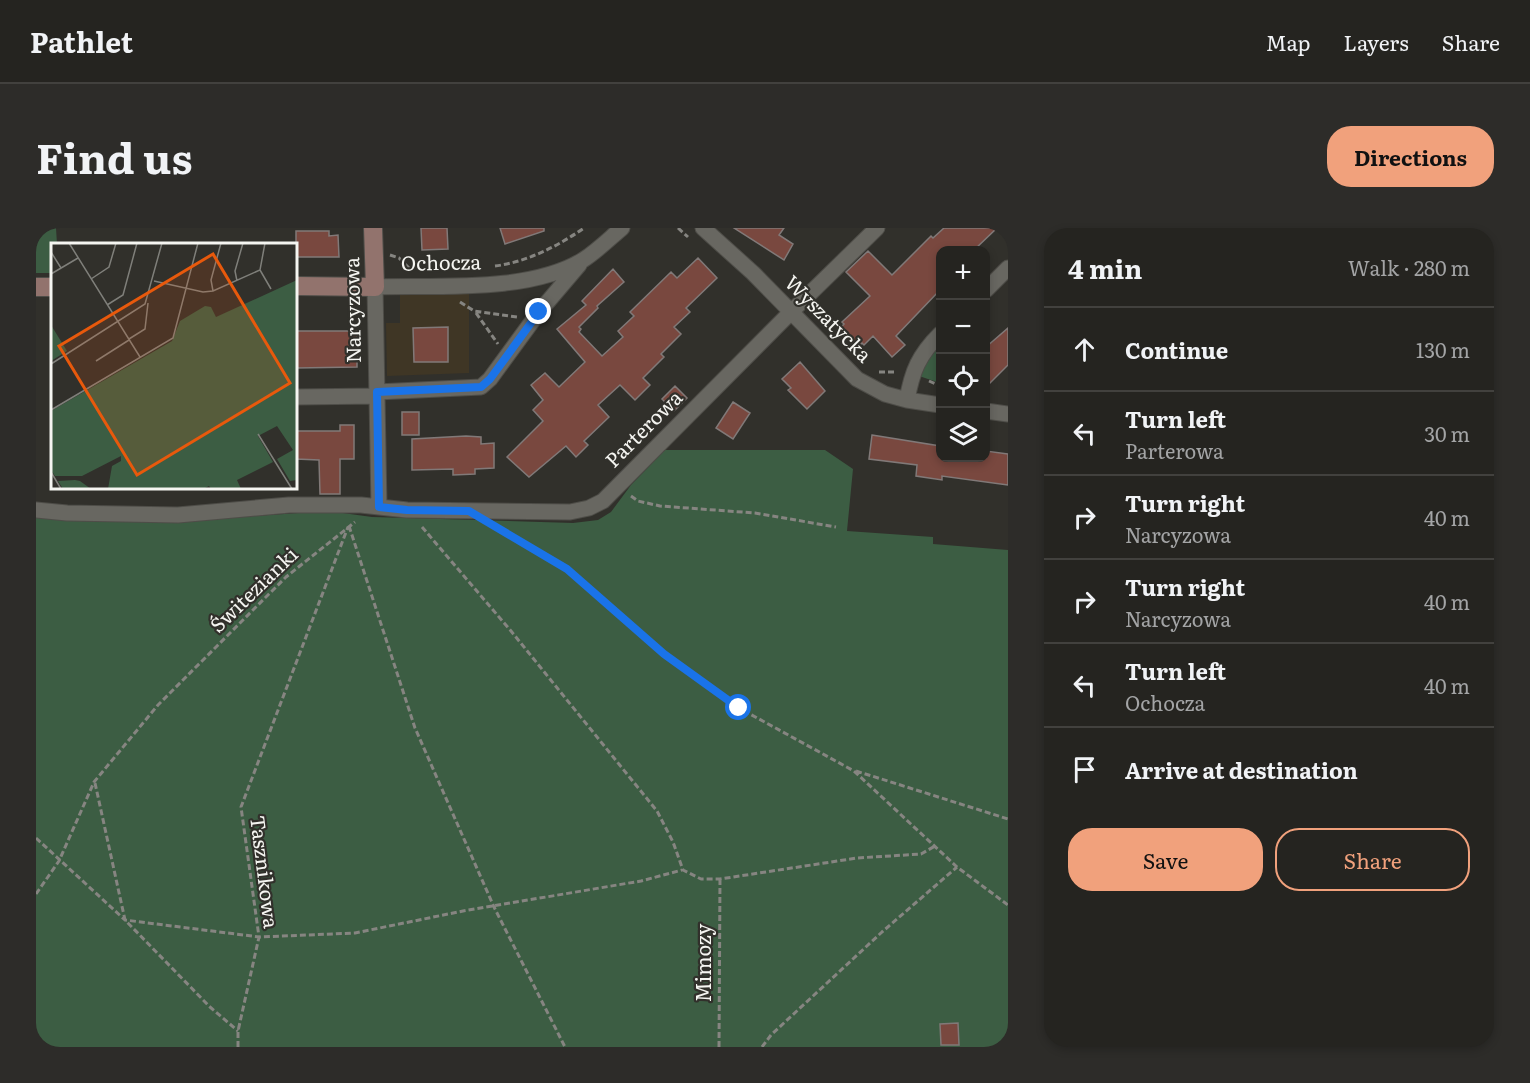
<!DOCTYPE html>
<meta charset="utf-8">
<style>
:root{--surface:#252420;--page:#2d2c29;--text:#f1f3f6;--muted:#a3a4a5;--line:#42413e;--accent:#f1a17c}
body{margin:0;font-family:Literata,serif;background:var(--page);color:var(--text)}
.controls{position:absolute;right:18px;top:18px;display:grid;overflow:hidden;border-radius:12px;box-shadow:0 3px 9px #0003}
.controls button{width:54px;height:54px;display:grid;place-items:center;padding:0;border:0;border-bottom:2px solid var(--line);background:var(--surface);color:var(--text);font:30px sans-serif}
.stop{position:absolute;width:18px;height:18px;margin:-14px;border:4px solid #1a73e8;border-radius:50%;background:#fff}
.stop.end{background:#1a73e8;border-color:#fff;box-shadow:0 2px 6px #0008}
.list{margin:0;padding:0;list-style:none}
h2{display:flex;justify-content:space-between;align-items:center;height:78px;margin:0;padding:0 24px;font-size:26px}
h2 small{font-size:20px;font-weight:400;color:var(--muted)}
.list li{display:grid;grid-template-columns:39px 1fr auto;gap:18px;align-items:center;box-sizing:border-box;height:84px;padding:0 24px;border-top:2px solid var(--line)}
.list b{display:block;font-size:22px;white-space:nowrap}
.list p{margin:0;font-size:20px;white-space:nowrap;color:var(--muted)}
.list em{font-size:20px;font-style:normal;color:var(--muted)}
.actions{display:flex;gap:12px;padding:18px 24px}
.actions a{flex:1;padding:14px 0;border:2px solid var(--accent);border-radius:24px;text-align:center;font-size:21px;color:var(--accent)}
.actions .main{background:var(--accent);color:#111}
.icon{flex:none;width:33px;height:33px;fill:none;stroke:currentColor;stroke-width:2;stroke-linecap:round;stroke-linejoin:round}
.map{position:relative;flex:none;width:972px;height:819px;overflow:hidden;border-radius:24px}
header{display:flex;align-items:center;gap:36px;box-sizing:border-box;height:84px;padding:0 30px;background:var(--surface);border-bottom:2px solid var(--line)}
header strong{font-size:28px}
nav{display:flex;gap:33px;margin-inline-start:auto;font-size:21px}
.intro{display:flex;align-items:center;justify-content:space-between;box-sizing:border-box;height:144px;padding:0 36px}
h1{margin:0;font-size:42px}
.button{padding:15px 27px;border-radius:24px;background:var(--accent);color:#111;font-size:21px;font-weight:700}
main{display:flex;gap:36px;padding:0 36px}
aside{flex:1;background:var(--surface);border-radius:24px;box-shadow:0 3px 9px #0003}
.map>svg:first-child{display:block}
.commercial{fill:#3f3625}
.green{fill:#3c5d43}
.building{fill:#79483f;stroke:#817978;stroke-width:1.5}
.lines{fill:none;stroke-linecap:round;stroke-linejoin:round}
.street-casing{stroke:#4e4d48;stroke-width:17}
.secondary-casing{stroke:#4e4d48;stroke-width:20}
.path{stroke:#868581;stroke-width:3;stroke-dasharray:6 3;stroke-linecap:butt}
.street{stroke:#686761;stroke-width:15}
.secondary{stroke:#92736d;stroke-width:18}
.route{stroke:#1a73e8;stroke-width:8}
.labels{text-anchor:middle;stroke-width:4.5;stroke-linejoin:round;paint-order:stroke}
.street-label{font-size:20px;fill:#f5f5f1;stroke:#31302b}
.inset-road{fill:none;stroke:#7f7f7a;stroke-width:1.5}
.view{fill:#e8590c;fill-opacity:0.15;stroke:#e8590c;stroke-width:3}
.inset-edge{fill:none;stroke:#f5f5f1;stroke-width:3}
</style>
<header>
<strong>Pathlet</strong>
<nav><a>Map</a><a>Layers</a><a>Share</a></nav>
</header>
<div class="intro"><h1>Find us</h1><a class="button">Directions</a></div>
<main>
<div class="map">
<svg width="972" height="819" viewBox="0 0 972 819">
<rect width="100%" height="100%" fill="#31302b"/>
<!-- commercial -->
<path class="commercial" d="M364 64H433V145L351 148 350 95H364Z"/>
<!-- green -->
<path class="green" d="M0 0H20L21 16H16V45H0Z
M900 118 904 123V155L880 147Z
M629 222H789L817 241 811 303 897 309V316L972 322V819H0V285L127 294 292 283 336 289 537 295 562 292 575 284 595 257Z"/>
<!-- building -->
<path class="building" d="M385 0H411L412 21 386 22Z
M464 0H508V3L469 16Z
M698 0H748L743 7 757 16 748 32Z
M908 0H961L938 22H904V62L860 108 869 117 856 129 837 108 828 117 826 115 821 120 803 101 808 96 806 94 834 68 810 44 832 23 856 47 895 8 897 10Z
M260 3H293V8L302 7 303 29H260Z
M662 30 681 50 650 80 654 84 638 99 645 106 625 126 628 129 607 150 614 157 599 172 584 157 562 177 573 189 548 213 552 217 540 229 530 218 493 249 471 229 507 193 497 182 507 172 495 157 509 145 523 159 549 134 521 101 550 77 546 73 577 41 588 54 561 78 562 80 543 99 545 101 543 104 566 128 587 109 582 103 598 88 594 84 635 44 641 50Z
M412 99V134H378L377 100Z
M972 100V137L950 159V119Z
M260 103H321V139L260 140Z
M764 134 789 163 771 181 752 162 755 160 746 151Z
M639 158 651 170 638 183 626 171Z
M697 174 714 185 697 211 680 200Z
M366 184H383V207H366Z
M304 197H318V231H304V266H284L283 232 260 231V203H304Z
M836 207 904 218V230H950V223L972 226V257L906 248V252L880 248 881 237 833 231Z
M430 208 445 209V216L458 215V240L439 241V246L417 247V241L376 242V211Z
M922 795 923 817H905L904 796Z"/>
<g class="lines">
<defs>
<path id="street" d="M667 0 717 45 821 151 849 166 871 172 904 177
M950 62 972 40
M341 164 445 159 454 151 503 84 543 37
M260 169 341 168
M871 172C876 143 883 127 904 106
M950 183 972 186
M343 279 339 59C401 57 493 65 547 32 561 23 573 11 586 0
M0 282 31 285 142 287 253 277H325L371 282 534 284 553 280 567 273 755 84 841 0"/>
<path id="secondary" d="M260 58 339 59 337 0
M0 59H16"/>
</defs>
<!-- street casing -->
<use href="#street" class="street-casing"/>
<!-- secondary casing -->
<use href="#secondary" class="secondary-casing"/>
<!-- path -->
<path class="path" d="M642 0 652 9
M354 27 363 30 375 42
M459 38C491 34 522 18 548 0
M424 74 438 83 481 89
M440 85 462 116
M843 144H860
M893 153 904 158
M595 268 602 273 624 278 719 285 800 299
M313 298 379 500 458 679 529 819
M386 299 475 403 621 583 637 614 647 642 665 651H684L821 630 885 626 899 618
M463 300 531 341 628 426 703 480 818 543 921 639 972 677
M820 543 972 591
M59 555 89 692 174 779 202 803
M0 610 89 692 223 709 319 705 427 683 605 653 646 642
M0 666 23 633 58 554 122 477 250 349 319 294
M202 819V803L223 709 205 579 312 299
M683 819 684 651
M726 819 735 807 846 704 921 639"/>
<!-- street -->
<use href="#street" class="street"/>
<!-- secondary -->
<use href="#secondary" class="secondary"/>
</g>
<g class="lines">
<!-- route -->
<path class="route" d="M503 84 454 151 445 159 341 164 343 279 371 282 433 283 531 341 628 426 703 480"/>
</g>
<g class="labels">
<!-- street labels -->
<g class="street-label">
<text transform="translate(405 35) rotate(-1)" y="7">Ochocza</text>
<text transform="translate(317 82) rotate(-91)" y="7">Narcyzowa</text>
<text transform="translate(792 91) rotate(45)" y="7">Wyszatycka</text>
<text transform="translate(608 201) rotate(-45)" y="7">Parterowa</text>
<text transform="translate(218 362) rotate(-44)" y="7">Świtezianki</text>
<text transform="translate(228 644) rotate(83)" y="7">Tasznikowa</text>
<text transform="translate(668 735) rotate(-90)" y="7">Mimozy</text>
</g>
</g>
<!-- overview -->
<g transform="translate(15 15)">
<rect width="246" height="246" fill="#31302b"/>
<path d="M246 37V237L239 238 226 216 242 207 226 183 207 193 222 219 186 237 190 246H160L158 243 152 246H57L61 223 70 218V213L31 233H4L0 227V168L121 98 129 78 154 63 160 64 165 74ZM0 82 16 108 0 118ZM24 237 29 238 40 246H12L7 238Z" fill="#3c5d43"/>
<path class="inset-road" d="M18 0 89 114M0 9 10 25M209 27 220 46M0 31 27 15M40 36 58 24 65 0M103 38 152 49 162 48 209 27 214 0M186 38 184 28 192 0M162 48 160 37 170 0M56 62 72 52 86 0M78 96 94 86 97 60M45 118 78 97M0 121 94 61 111 0M0 167 122 95 147 0M207 191 241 246M0 229 10 246"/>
<path class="view" d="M162 11 239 140 86 232 8 103Z"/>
<rect width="246" height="246" class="inset-edge"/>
</g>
</svg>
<div class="controls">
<button>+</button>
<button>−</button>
<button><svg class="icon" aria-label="locate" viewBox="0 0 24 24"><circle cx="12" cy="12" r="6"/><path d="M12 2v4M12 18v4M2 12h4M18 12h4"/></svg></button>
<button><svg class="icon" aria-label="layers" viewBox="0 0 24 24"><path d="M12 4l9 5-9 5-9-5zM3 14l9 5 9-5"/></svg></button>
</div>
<div class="stop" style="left:703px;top:480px"></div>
<div class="stop end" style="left:503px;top:84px"></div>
</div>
<aside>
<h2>4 min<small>Walk · 280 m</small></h2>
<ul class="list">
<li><svg class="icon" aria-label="ahead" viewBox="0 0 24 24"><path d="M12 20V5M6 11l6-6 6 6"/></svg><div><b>Continue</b></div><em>130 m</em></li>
<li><svg class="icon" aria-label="left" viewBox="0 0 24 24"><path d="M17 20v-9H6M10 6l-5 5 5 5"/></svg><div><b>Turn left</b><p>Parterowa</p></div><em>30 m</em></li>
<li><svg class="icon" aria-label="right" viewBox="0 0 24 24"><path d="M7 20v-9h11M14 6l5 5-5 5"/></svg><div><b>Turn right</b><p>Narcyzowa</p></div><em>40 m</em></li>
<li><svg class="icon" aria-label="right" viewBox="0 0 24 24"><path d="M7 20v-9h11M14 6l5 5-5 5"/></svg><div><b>Turn right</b><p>Narcyzowa</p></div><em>40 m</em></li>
<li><svg class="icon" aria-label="left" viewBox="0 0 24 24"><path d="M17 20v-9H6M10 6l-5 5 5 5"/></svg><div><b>Turn left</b><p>Ochocza</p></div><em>40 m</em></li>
<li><svg class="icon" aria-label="arrive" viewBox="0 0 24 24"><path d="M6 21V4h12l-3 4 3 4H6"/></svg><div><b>Arrive at destination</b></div></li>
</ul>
<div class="actions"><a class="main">Save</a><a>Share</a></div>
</aside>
</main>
